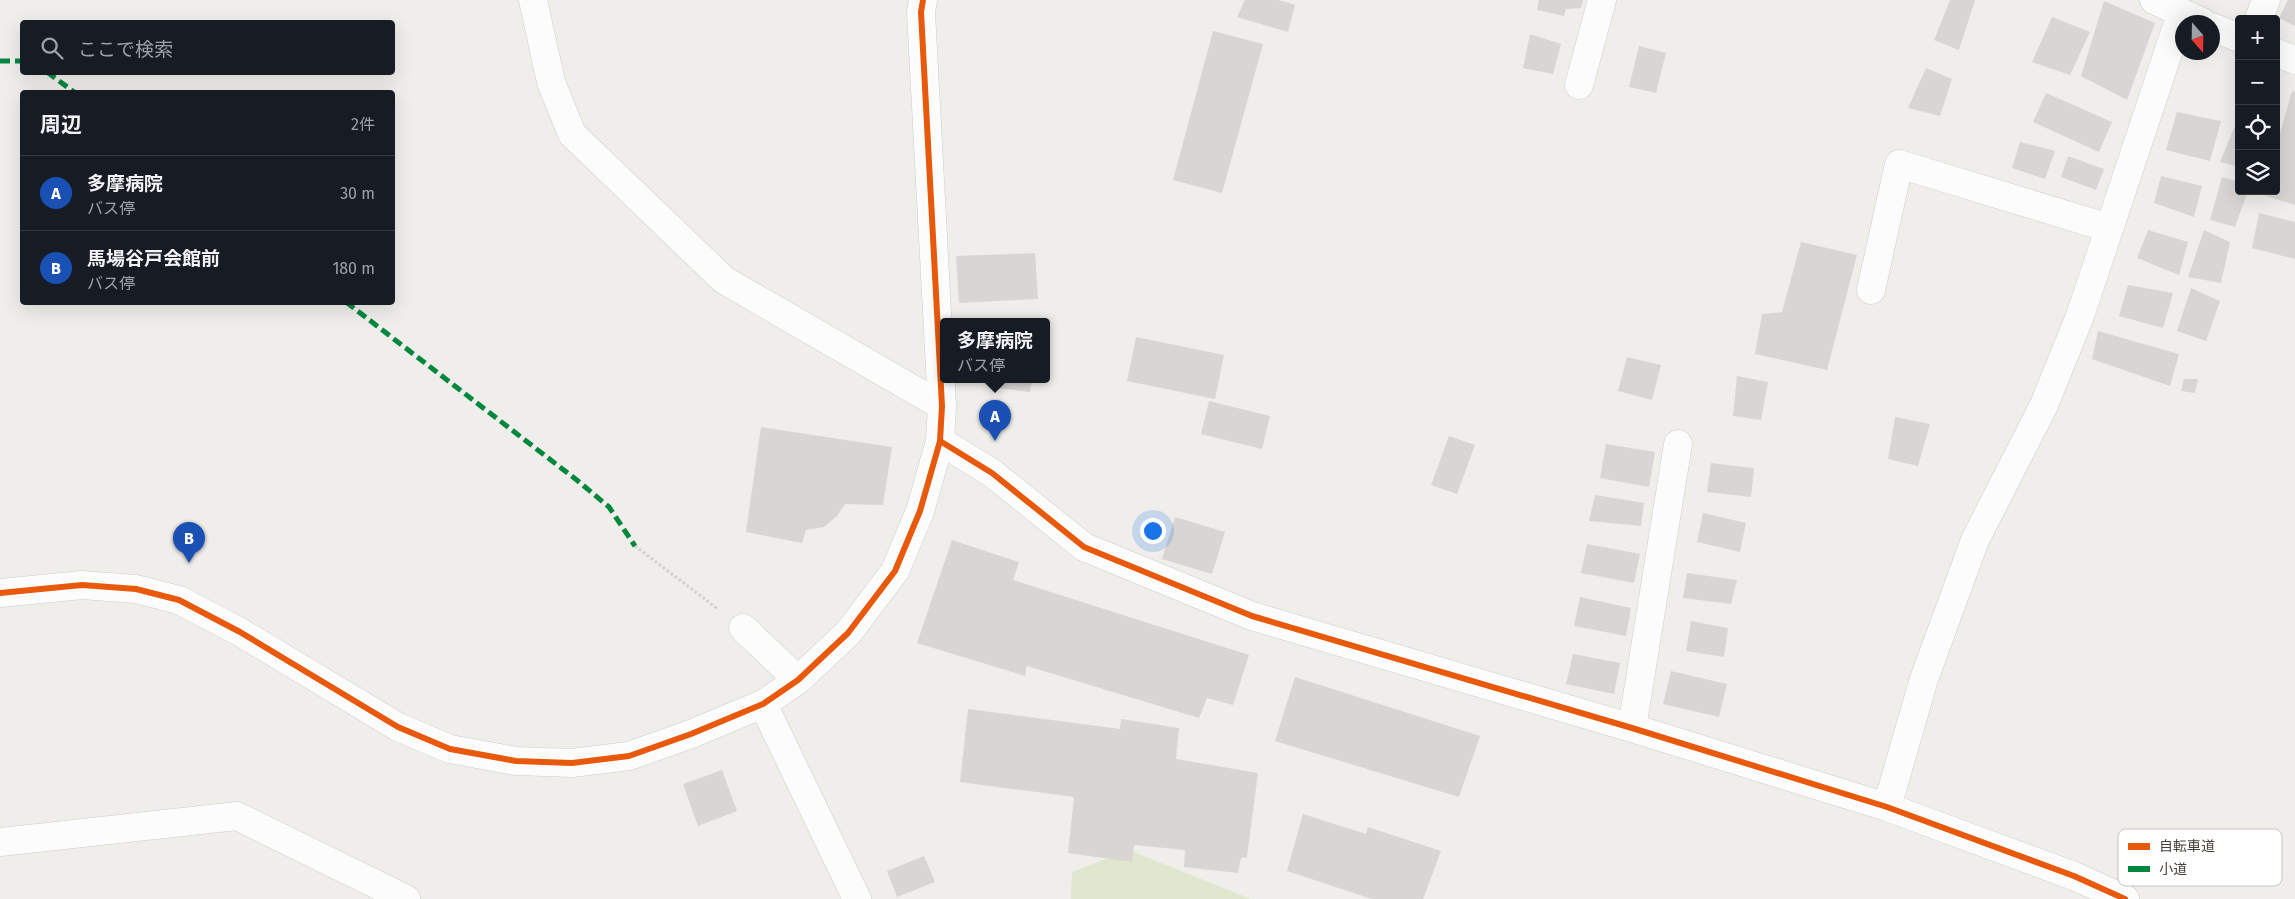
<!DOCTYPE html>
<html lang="ja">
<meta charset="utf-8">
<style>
:root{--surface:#171b24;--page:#20242c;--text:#f1f3f6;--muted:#9ea1a6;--line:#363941;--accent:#817c77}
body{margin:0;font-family:"Fira Sans","Noto Sans JP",sans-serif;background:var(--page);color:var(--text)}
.controls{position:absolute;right:15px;top:15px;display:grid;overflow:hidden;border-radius:5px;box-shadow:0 5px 20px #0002}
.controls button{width:45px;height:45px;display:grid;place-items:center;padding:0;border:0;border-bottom:1px solid var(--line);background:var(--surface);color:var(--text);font:25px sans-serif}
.compass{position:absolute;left:2175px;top:15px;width:45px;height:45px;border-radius:50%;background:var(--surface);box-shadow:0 5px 20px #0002;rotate:160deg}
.you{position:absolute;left:1152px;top:530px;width:18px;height:18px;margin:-12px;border:4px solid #fff;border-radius:50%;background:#1a73e8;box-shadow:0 0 0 8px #1a73e833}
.badge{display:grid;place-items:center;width:32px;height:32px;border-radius:50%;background:var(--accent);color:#fff;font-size:16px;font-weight:700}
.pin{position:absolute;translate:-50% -41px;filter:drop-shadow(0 1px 2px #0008)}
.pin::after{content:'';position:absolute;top:26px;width:18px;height:15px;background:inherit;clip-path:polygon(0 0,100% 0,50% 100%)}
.popup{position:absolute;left:940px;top:318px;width:110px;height:65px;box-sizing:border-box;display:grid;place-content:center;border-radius:5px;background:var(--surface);filter:drop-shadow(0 1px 4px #0005);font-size:16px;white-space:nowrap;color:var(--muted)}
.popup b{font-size:19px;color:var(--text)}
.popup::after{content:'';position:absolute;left:50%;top:100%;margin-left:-10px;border:10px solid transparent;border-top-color:var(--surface)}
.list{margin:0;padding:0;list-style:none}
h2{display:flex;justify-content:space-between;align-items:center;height:65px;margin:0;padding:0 20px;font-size:21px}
h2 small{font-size:16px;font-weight:400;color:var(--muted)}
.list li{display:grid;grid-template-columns:32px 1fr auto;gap:15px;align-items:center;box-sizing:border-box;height:75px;padding:0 20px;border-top:1px solid var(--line)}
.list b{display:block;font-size:19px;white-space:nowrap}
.list p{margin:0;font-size:16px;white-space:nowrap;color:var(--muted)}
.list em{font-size:16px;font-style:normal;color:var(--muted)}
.icon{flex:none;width:28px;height:28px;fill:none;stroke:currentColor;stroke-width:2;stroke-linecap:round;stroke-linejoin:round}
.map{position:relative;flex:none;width:2295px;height:899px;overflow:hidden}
.search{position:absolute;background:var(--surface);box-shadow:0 5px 20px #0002;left:20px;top:20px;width:375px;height:55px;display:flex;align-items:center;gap:12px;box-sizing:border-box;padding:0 18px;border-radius:5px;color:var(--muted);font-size:19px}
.panel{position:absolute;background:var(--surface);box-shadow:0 5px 20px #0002;left:20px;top:90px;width:375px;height:215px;border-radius:5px}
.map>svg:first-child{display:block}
.green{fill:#e1e7ce}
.building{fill:#d8d5d2}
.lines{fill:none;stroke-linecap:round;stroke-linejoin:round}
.minor-casing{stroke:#ceccc9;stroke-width:29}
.path{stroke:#d1cecc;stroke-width:3;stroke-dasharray:2.5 2.5;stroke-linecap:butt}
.minor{stroke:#fdfcfc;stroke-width:28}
.quiet{stroke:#00873e;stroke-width:5;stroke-dasharray:10 5;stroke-linecap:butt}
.cycleway-casing{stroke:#fff;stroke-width:9}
.cycleway{stroke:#e8590c;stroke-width:6}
.key{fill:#fff;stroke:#c7c5c3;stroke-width:1}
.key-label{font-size:14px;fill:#453f38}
</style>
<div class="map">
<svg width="2295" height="899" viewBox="0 0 2295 899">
<rect width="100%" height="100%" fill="#f0eeeb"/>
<!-- green -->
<path class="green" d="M1129 850 1251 899H1071L1072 872Z"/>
<!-- building -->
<path class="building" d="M1245 0H1279L1295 5 1288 32 1237 17Z
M1539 0H1583L1581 8 1566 9 1564 16 1537 10Z
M1950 0H1975L1959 50 1934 40Z
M2288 0H2295V26L2279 18Z
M2104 1 2155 23 2127 100 2081 76Z
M2052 17 2090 32 2070 75 2032 62Z
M1213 31 1263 44 1222 193 1173 180Z
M1530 34 1561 44 1553 74 1523 68Z
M1639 46 1666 53 1656 93 1629 87Z
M1926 68 1952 79 1940 116 1908 108Z
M2292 91 2295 92V205L2263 195 2264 191H2276V147Z
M2046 93 2112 122 2099 152 2033 122Z
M2177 112 2221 121 2210 161 2166 150Z
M2239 116V167L2220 162Z
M2020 142 2055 151 2045 179 2012 168Z
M2068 156 2104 169 2096 190 2061 177Z
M2161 176 2202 186 2194 217 2154 203Z
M2222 177 2239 182V191H2248L2235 227 2210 220Z
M2259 213 2295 222V259L2252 248Z
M2148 230 2188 242 2179 275 2137 258Z
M2204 230 2230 242 2221 283 2188 277Z
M1801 242 1857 255 1827 370 1755 354 1762 314 1782 312Z
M1035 253 1038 299 959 303 956 256Z
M2128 285 2173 293 2163 328 2119 316Z
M2191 288 2220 301 2206 341 2177 331Z
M2098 331 2179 354 2170 386 2092 359Z
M1136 337 1224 355 1215 399 1127 381Z
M1627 357 1661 365 1652 400 1618 391Z
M1737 376 1768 382 1761 420 1733 416Z
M2184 379H2198L2195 393 2181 391Z
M991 380H1032L1030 392 990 387Z
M1209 401 1270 416 1262 449 1201 434Z
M1895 417 1930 424 1918 466 1888 459Z
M761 427 892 447 883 505 845 504 837 516 824 527 806 530 802 543 746 532Z
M1449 436 1475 445 1457 494 1431 485Z
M1606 444 1655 452 1649 487 1600 478Z
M1711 463 1754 468 1751 497 1707 492Z
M1595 495 1644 503 1641 526 1589 521Z
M1703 513 1746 523 1740 552 1697 542Z
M1175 517 1225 532 1212 574 1162 559Z
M952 540 1019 562 1013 580 1249 655 1233 705 1207 698 1199 718 1027 666 1025 676 917 643Z
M1587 544 1640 554 1634 583 1581 573Z
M1687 573 1737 580 1731 604 1683 598Z
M1580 597 1631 608 1626 636 1574 626Z
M1691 621 1728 628 1724 657 1686 651Z
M1573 654 1620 663 1614 694 1566 684Z
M1671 671 1727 684 1719 717 1663 704Z
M1295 677 1480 736 1459 797 1275 741Z
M968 709 1120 729 1121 719 1179 728 1176 759 1258 773 1247 857 1241 858 1238 873 1184 867 1185 850 1134 845 1132 862 1068 853 1074 797 960 782Z
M722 770 737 811 698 826 683 784Z
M1303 814 1366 834 1368 827 1441 851 1423 899H1372L1287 871Z
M924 856 935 882 897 897 887 871Z"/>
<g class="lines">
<defs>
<path id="minor" d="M533 0 551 82 572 134 724 280 942 406
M2154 0 2202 22
M2259 19 2266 0
M2212 27 2239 38
M2276 53 2295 60
M1579 85 1602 0
M1871 290 1899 164 2109 228
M940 441 992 473 1084 547 1252 616 1632 728 1887 807 2074 876 2125 899
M0 593 82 585 136 589 179 600 240 632 398 727 450 749 516 761 572 763 629 756 691 734 763 704 798 680 848 633 895 571 920 511 940 441 942 406 921 12 923 0
M743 628 798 680
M763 704 857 899
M1632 728 1678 444
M1887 807 1924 679 1975 540 2044 405 2080 316 2181 14
M0 842 237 816 406 899"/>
</defs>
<!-- minor casing -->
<use href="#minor" class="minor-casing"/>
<!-- path -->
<path class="path" d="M635 546 718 609"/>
<!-- minor -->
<use href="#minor" class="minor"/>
<!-- quiet -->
<path class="quiet" d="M0 61H22
M47 72 74 92
M346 302 578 481 609 507 635 546"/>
<defs>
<path id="cycleway" d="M940 441 992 473 1084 547 1252 616 1632 728 1887 807 2074 876 2125 899
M0 593 82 585 136 589 179 600 240 632 398 727 450 749 516 761 572 763 629 756 691 734 763 704 798 680 848 633 895 571 920 511 940 441 942 406 921 12 923 0"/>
</defs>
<!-- cycleway casing -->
<use href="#cycleway" class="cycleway-casing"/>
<!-- cycleway -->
<use href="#cycleway" class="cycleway"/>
</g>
<!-- legend -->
<rect x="2118" y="829" width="164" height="57" rx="8" class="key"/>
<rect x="2128" y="843" width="22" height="7" fill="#e8590c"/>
<rect x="2128" y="866" width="22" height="6" fill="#00873e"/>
<g class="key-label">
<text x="2159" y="851">自転車道</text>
<text x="2159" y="874">小道</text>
</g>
</svg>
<div class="controls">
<button>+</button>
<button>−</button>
<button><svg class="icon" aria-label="locate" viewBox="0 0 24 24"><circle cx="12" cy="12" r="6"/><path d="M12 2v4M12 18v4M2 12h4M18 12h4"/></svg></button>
<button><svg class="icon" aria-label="layers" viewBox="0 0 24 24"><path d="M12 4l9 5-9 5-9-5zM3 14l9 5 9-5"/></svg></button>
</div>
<svg class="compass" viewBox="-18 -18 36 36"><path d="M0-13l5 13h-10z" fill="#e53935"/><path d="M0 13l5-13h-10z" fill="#9ea1a6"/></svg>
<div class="you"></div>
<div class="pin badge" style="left:995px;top:441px;background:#1a4fb4">A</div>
<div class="popup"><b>多摩病院</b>バス停</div>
<div class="pin badge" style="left:189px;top:563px;background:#1a4fb4">B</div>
<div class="search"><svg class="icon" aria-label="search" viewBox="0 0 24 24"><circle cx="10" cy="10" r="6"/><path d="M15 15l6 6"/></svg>ここで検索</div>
<section class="panel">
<h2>周辺<small>2件</small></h2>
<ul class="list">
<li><span class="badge" style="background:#1a4fb4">A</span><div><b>多摩病院</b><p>バス停</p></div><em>30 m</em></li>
<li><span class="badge" style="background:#1a4fb4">B</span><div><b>馬場谷戸会館前</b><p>バス停</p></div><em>180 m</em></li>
</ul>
</section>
</div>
